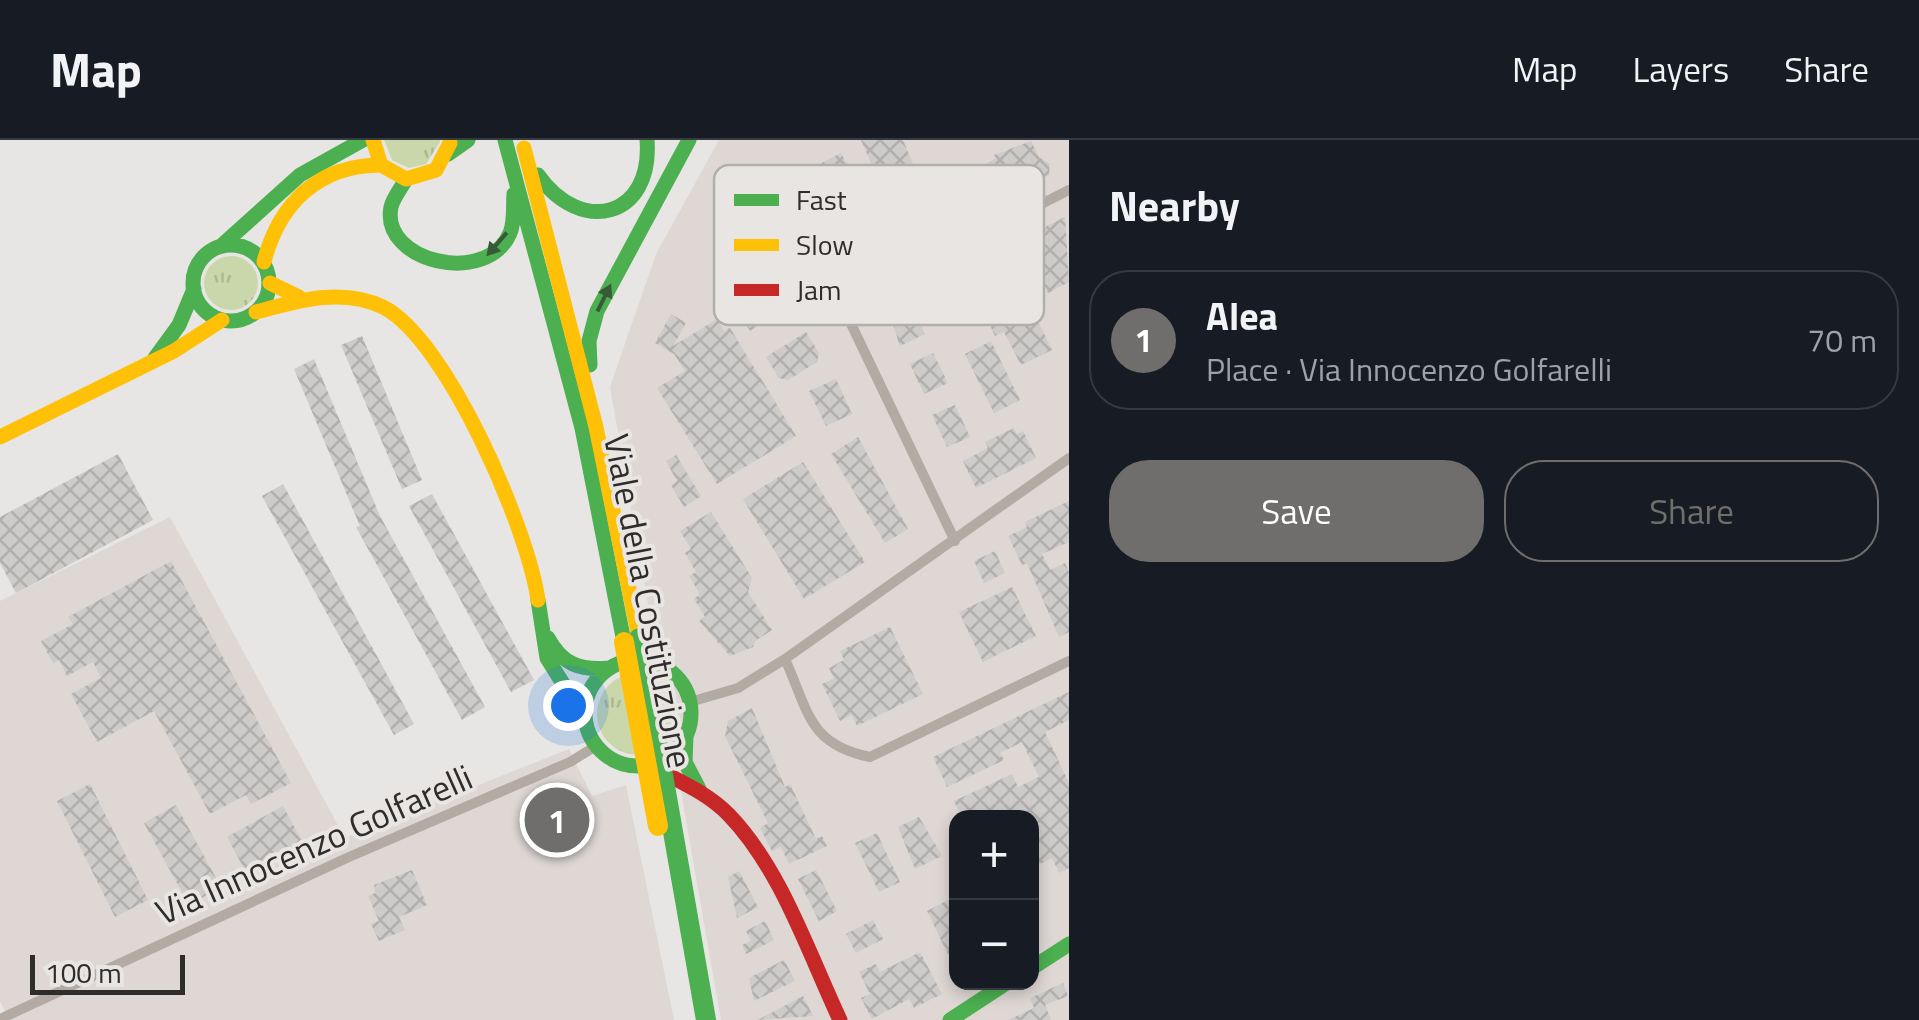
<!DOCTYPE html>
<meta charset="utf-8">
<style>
:root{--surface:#171b24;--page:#242831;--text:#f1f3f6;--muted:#9ea1a6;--line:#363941;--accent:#6f6e6c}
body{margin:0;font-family:"Titillium Web",sans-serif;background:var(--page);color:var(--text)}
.controls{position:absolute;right:30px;bottom:30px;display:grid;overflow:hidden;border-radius:20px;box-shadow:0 5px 15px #0003}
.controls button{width:90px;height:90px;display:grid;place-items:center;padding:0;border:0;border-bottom:2px solid var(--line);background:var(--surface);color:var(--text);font:50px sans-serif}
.scale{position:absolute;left:30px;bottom:25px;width:155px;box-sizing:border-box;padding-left:10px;border:5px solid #2e2d2c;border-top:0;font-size:28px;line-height:35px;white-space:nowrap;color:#2e2d2c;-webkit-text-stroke:8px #e9e5e3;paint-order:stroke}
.you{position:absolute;left:568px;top:565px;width:35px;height:35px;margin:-25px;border:8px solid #fff;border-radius:50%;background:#1a73e8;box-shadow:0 0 0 15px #1a73e833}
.badge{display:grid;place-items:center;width:65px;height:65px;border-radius:50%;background:var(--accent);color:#fff;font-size:32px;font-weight:700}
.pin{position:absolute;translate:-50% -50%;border:5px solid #fff;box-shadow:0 2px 10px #0006}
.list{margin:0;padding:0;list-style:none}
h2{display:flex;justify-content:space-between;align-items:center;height:130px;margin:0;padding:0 40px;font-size:42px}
h2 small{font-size:32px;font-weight:400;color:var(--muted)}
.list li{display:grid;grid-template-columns:65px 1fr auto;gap:30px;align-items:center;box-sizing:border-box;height:140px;margin:0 20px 20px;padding:0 20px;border:2px solid var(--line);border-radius:40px}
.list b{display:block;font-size:38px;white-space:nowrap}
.list p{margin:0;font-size:32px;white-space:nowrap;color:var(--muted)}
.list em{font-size:32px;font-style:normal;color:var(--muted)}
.actions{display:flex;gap:20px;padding:30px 40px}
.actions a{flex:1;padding:22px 0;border:2px solid var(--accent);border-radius:40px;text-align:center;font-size:35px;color:var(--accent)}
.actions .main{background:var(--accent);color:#fff}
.map{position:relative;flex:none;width:1069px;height:880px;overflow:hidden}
header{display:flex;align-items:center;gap:60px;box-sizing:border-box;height:140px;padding:0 50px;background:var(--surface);border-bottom:2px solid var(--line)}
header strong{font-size:48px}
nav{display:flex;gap:55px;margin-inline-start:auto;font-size:35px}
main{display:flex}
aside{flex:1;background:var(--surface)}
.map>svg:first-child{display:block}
.built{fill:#ded7d3;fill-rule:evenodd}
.grass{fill:url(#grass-tufts)}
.building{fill:url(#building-cross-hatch)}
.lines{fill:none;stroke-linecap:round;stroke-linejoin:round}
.street{stroke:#b2aaa3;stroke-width:10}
.fast{stroke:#4caf50;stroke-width:15}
.slow{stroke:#ffc107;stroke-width:15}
.jam{stroke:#c62828;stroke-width:15}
.fast-bridge{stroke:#4caf50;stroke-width:20}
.slow-bridge{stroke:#ffc107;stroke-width:20}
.oneway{fill:#385a39}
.labels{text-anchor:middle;stroke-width:8;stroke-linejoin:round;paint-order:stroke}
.street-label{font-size:35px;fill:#2e2d2c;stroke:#e9e5e3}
.key{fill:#e9e5e3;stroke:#b1aeac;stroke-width:2.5}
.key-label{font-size:28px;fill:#2e2d2c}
</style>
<header>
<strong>Map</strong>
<nav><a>Map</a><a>Layers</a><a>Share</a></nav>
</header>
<main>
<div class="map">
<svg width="1069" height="880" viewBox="0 0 1069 880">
<defs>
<pattern id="grass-tufts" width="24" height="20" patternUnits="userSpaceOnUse" patternTransform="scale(2.5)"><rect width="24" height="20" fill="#cad7ab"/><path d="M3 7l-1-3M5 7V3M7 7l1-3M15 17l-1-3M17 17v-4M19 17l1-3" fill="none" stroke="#aeb993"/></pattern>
<pattern id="building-cross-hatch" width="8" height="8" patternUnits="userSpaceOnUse" patternTransform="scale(2.5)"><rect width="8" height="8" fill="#cecccb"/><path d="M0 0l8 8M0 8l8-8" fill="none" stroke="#b1b0ae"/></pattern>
</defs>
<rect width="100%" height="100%" fill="#e8e6e4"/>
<!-- built -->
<path class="built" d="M719 0H1069V880H721L610 247 656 114ZM956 678H1032V842H956Z
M170 377 345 698 569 609 592 656 626 645 674 880H9L0 861V461Z"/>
<!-- grass -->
<path class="grass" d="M384 0H440V2L426 24 409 28 392 20Z
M204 143a27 27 0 1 1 54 0a27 27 0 1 1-54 0Z
M597 574a41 41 0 1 1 82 0a41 41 0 1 1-82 0Z"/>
<!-- building -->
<path class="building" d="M861 0H903L924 49 889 65Z
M1031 1 1039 17 1050 24 1049 35 1005 57 995 55 983 34 984 25 996 18 994 15Z
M841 13 857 43 801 71 786 41Z
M765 48 824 143 750 191 721 143 735 134 720 109 749 90 735 67Z
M1065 77 1069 142 1048 153 1021 99Z
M907 156 925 194 900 206 887 167Z
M1028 160 1052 210 1021 225 1004 192 995 196 987 179Z
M671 174 686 183 673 206 717 179 724 191 730 188 796 296 717 344 657 248 685 231 674 214 655 203Z
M806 192 819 213 817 222 788 240 779 238 766 217Z
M362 196 422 340 402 349 341 205Z
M991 201 1020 260 994 273 965 214Z
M933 213 948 243 924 254 910 224Z
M314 219 380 376 485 567 462 580 356 387 360 386 294 229Z
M836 239 852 274 826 286 809 251Z
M955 265 970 297 947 307 932 275Z
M1014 288 1017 294 1023 291 1036 318 976 348 963 321 988 308 985 302Z
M858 297 908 389 885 403 831 314Z
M118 314 153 380 16 453 0 423V377Z
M676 315 701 356 684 367 671 345 677 341 666 321Z
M803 322 865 422 804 459 743 359Z
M283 344 414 584 394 595 262 356Z
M432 354 534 540 511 552 409 366Z
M1069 361V402L1042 414 1050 430 1065 423 1069 432V492L1059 497 1027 423 1022 425 1008 396 1027 387 1025 382Z
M711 372 752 438 748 452 772 490 755 501 753 507 730 516 699 481 705 477 694 459 700 454 689 436 696 432 685 413 691 409 680 391Z
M995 411 1005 433 984 443 974 421Z
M171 421 291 643 251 664 246 655 210 674 154 571 97 602 71 554 101 538 93 522 67 536 59 520 53 523 41 501 73 484 68 477Z
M1012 447 1036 496 983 522 959 472Z
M890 487 923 554 857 586 852 575 840 581 822 544 834 538 829 528 844 520 840 511Z
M1069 552V580L1045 592 1069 643V728L1059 733 1052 718 1032 728V678H962L954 661 1012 634 1018 647 1039 637 1022 602 1000 613 1004 620 947 647 933 617Z
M752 568 785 647 790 644 816 699 822 696 827 706 789 724 781 707 772 711 760 688 768 683 725 596 728 581Z
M90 644 148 760 115 777 57 661Z
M176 665 221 747 189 765 144 683Z
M567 665 574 683 569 685 579 709 565 716 559 702 552 704 540 677Z
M283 666 303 703 247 734 227 697Z
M919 677 942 716 915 729 898 687Z
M877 693 900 742 879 752 855 703Z
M412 730 427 765 399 777 405 790 379 801 371 784 379 781 368 756 375 753 374 745Z
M816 730 837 771 819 781 798 739Z
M739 731 758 767 737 778 728 737Z
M956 756V831L927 771Z
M873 780 883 799 856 813 846 794Z
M765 781 774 800 746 814 742 805 751 801 746 791Z
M920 812 942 854 914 868 909 859 872 879 861 858 870 854 859 832 876 824 880 832Z
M784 820 795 841 754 861 749 838Z
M1063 843 1068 856 1045 865 1051 880H1008L1034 868 1030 858Z
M803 856 813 876 758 880Z"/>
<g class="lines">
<!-- street -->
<path class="street" d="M955 401 842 165 1069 50
M785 519C809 572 808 604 870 617L1069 521
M690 562 738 548 785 519 1069 318
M0 879 349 717 570 622 596 606"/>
<!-- fast -->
<path class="fast" d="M505 0 582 288 624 502
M448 14 468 0
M538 35C581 96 653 78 647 0
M406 39C402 47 393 58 391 67 380 122 487 147 510 93 515 82 513 65 514 54
M193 143a38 38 0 1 1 76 0a38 38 0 1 1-76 0Z
M221 106 300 35 363 0
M155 218 179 185 194 149
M590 225 589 201 597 171 689 0
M538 460 547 518 585 579
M548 498C562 524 580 531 609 528
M585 573a53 53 0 1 1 106 0a53 53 0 1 1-106 0Z
M686 596 685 622 699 649
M1032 828 1069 804
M950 880 1008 842"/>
<!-- slow -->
<path class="slow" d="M373 0 381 25 406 39 436 30 450 3
M524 8 596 287 639 498
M264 122C279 63 319 25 381 25
M270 143 299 157
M256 172C297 161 342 147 383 167 447 199 528 389 538 460
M0 297 174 211 222 180"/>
<!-- jam -->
<path class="jam" d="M656 629C681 642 709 654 729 675 781 729 808 812 840 880"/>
<!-- fast-bridge -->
<path class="fast-bridge" d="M639 498 706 880"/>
<!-- slow-bridge -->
<path class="slow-bridge" d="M624 502 658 686"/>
</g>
<!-- one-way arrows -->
<defs><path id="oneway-solid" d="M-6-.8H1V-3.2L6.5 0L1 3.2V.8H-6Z" transform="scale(2.5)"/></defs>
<g class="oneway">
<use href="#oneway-solid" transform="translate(497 104) rotate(131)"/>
<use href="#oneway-solid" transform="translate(604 158) rotate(-64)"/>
</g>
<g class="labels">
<!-- street labels -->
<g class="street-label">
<text transform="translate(648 461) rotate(79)" y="12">Viale della Costituzione</text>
<text transform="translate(314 705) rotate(-24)" y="12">Via Innocenzo Golfarelli</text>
</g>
</g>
<!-- legend -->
<rect x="714" y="25" width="330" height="160" rx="15" class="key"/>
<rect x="734" y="54" width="45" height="12" fill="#4caf50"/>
<rect x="734" y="99" width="45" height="12" fill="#ffc107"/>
<rect x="734" y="144" width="45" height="12" fill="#c62828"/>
<g class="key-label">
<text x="796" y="70">Fast</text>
<text x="796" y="115">Slow</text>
<text x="796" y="160">Jam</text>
</g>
</svg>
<div class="controls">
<button>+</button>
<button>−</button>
</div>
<div class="scale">100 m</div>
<div class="you"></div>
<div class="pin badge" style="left:557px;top:680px">1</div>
</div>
<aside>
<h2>Nearby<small></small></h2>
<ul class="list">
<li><span class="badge">1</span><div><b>Alea</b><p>Place · Via Innocenzo Golfarelli</p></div><em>70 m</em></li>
</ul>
<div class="actions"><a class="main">Save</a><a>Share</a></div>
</aside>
</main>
